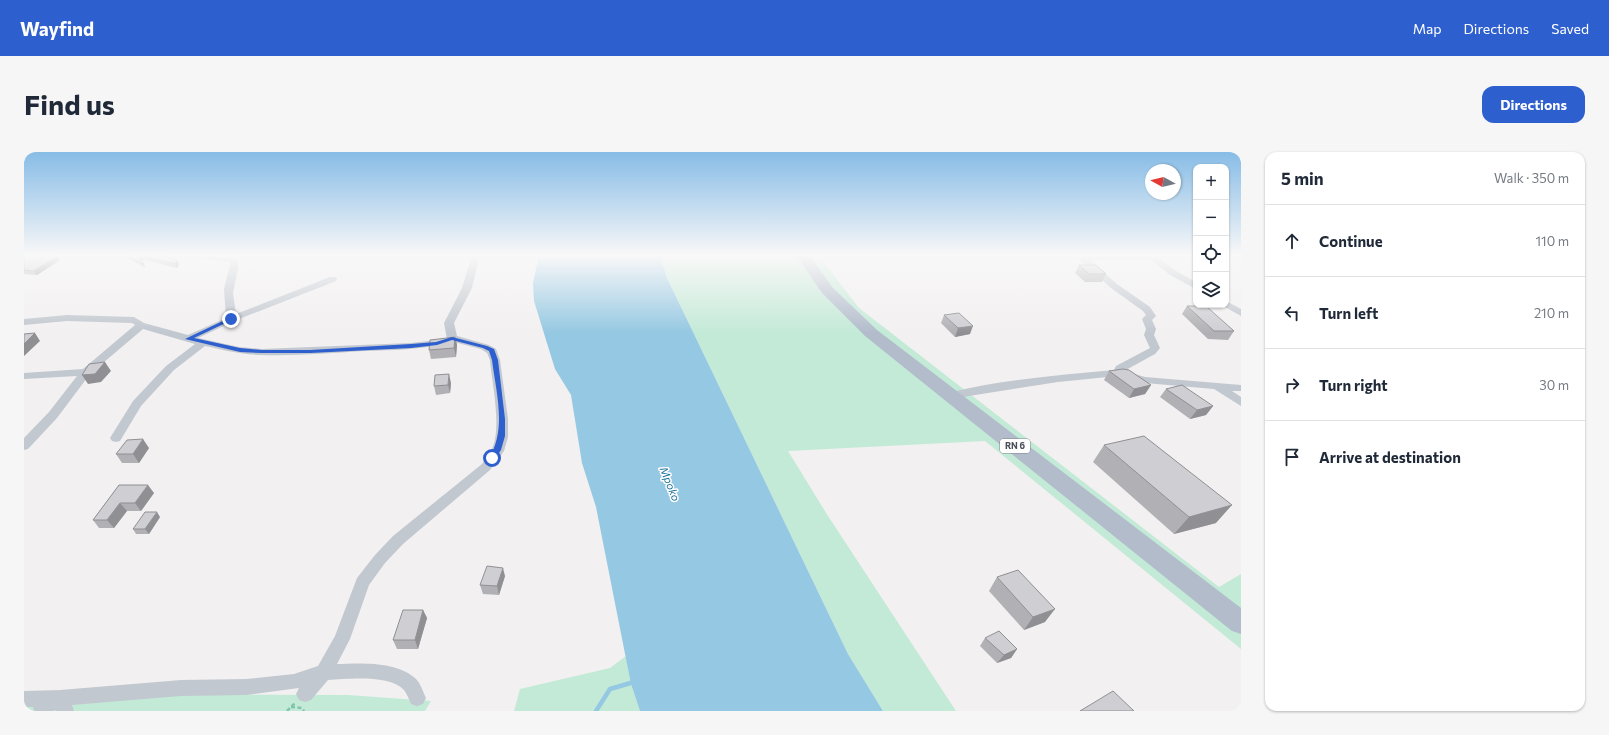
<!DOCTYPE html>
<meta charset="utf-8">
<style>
:root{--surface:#fff;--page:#f6f6f7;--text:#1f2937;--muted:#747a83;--line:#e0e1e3;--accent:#2e5fce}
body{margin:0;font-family:Commissioner,sans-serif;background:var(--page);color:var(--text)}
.controls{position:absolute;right:12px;top:12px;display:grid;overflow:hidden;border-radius:8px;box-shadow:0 1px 3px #0004}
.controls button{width:36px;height:36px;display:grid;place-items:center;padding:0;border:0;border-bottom:1px solid var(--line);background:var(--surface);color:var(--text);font:20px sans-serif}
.compass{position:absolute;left:1121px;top:12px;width:36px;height:36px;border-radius:50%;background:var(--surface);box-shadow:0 1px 3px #0004;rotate:278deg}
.stop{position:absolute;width:12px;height:12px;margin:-9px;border:3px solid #2e5fce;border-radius:50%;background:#fff}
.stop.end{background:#2e5fce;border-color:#fff;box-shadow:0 1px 4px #0008}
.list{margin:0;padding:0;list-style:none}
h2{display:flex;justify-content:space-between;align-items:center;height:52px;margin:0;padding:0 16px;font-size:17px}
h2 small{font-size:13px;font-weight:400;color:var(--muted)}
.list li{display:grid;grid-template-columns:26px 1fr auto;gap:12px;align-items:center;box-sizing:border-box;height:72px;padding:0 16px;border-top:1px solid var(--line)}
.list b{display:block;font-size:15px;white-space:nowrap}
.list em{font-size:13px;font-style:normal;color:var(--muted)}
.icon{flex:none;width:22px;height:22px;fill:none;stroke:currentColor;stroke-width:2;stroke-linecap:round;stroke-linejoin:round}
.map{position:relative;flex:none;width:1217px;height:559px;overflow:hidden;border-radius:12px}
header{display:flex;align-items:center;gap:24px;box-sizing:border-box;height:56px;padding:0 20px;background:var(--accent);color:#fff}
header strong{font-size:19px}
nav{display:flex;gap:22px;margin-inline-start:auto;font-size:14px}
.intro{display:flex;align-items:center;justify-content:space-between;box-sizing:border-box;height:96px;padding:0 24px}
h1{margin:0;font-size:28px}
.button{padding:10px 18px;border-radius:12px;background:var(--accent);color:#fff;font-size:14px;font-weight:700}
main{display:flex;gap:24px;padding:0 24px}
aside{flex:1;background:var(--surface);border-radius:12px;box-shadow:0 1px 3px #0004}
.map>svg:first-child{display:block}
.green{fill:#c3ead7}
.water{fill:#95c8e2}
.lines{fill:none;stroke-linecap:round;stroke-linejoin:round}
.stream{stroke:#95c8e2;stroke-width:4.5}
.path{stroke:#7fc4ab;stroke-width:2.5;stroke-dasharray:4 2.5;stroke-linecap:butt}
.street{fill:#c2c8d0;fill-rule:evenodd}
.primary{fill:#b2bccb;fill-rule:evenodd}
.wall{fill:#b1b1b5}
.shaded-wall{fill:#909094}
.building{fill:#ceced3;stroke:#909094}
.route{fill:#2e5fce}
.labels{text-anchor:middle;stroke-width:3;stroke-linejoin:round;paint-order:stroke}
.shield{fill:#fff;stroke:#80848c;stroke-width:1}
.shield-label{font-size:9px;font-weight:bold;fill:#4a505b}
.water-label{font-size:11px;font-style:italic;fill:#1d709b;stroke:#fff}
</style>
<header>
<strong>Wayfind</strong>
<nav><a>Map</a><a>Directions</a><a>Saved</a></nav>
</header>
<div class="intro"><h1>Find us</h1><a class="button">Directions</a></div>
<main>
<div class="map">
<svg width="1217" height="559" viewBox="0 0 1217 559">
<rect width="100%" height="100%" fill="#f2f0f0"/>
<!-- green -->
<path class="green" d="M636 103H794L835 156 1195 435 1217 422V497L961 289 764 299 804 364 932 559H859L824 502 643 126Z
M602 504 607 532 616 559H490L496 537 586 516Z
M0 542 324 543 407 549 401 559H0Z"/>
<!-- water -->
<path class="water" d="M515 103H636L643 126 824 502 859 559H616L607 532 572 355 558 311 547 243 531 217 510 149 509 131Z"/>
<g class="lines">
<!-- stream -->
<path class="stream" d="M572 559 586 537 610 530"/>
<!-- path -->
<path class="path" d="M267 555 278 556 280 559
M263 559 271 551"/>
<!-- street -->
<path class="street" d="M166 103H196L213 107 214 116 209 141 212 162 306 125H312L313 127 312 129 210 169 174 186 215 195 238 197 387 191 423 187 420 171 438 136 448 103H456L448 136 430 171 433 184 465 193 472 197 476 208 484 267V285L480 299 466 318 379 392 361 411 345 433 326 487 313 512C336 511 374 509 392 527 397 532 399 540 402 546L399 552 393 554 387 552C385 547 383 542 380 538 365 522 324 527 304 528L287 548 281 550 275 548 272 542 275 536 223 543 157 544 48 553 50 559H32V558L29 559H10L9 555H0V539L36 538 157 528 223 527 270 522 294 514 311 484 333 426 351 403 369 384 458 312C461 307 466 302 468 297 478 275 468 232 466 208L463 201 457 197 426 189 425 191C397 198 368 198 339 199 306 201 272 204 238 203 219 203 200 198 181 194L150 218 117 254 96 289 92 290 88 289 86 286 109 249 142 214 171 192 119 177 66 222 33 266 4 297 0 298V286L25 260 53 224 0 227V221L59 217 111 173 108 171 43 169 0 173V167L43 163 110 165 120 171 164 183 202 166 200 137 206 113V110H204L167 105Z
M1039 103H1146L1145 105 1135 106 1152 119 1172 130V137L1146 123 1126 107 1066 108 1093 132 1126 155 1132 164 1128 168 1132 177 1130 183 1136 196 1131 202 1100 219 1121 225 1217 233V239H1208L1217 245V254L1190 237 1121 231 1094 224 1034 230 945 244 928 248 924 247 922 244 924 241C976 228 1036 223 1090 218L1092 214 1126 196 1120 183 1122 177 1118 167 1122 163 1119 159 1087 136 1055 107 1040 105Z
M1202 149 1217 157V164L1199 154 1198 153H1202Z"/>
<!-- primary -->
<path class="primary" d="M772 103H786L808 135 853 178 1217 456V482L1208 479 841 184 798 141Z"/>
</g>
<!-- wall -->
<path class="wall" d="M0 103 36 108 13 123 0 122Z
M97 103H141L153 108 155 112 153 116 120 108 118 109 122 116Z
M1055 113 1082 122 1078 130H1061L1051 121Z
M1163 154 1210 179 1204 188 1184 187 1158 162Z
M920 163 946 182 931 185 917 171Z
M431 185 433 193 432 205 407 207 405 198Z
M1085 219 1127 233 1121 242 1105 246 1080 228Z
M427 231 426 241 412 243 410 234Z
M1142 237 1189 254 1182 263 1166 267 1136 245Z
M1080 293 1192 371 1150 382 1069 310Z
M125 296 115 311H98L92 302Z
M95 333 130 341 117 359H103L90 376H75L69 368Z
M136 365 125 382H112L109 377Z
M481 424 475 443 459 442 456 433Z
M973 425 1021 470 1000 478 965 439Z
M399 458 403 466 394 497H373L369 488Z
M961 486 993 497 987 506 973 511 956 494Z"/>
<!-- shaded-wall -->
<path class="shaded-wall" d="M33 104 36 108 13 123 10 119Z
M118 104 120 108 117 109 115 106Z
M153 108 155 112 153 116 151 112Z
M949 174 946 182 931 185 934 176Z
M11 181 16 189 0 204V192Z
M431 185 433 193 432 205 430 196Z
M81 210 87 219 77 230 64 232 58 223Z
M425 222 427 231 426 241 424 233Z
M1127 233 1121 242 1105 246 1110 237Z
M1189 254 1182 263 1166 267 1173 258Z
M119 287 125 296 115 311 109 302Z
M124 333 130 341 117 359 111 351Z
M96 351 103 359 90 376 83 368Z
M1208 353 1192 371 1150 382 1165 365Z
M133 360 136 365 125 382 121 377Z
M479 416 481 424 475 443 473 434Z
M1031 457 1021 470 1000 478 1009 465Z
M399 458 403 466 394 497 391 488Z
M993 497 987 506 973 511 980 503Z"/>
<!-- building -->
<path class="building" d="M0 103H17L33 104 10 119 0 118Z
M102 103H141L153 108 151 112 118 104 115 106 120 112Z
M1055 113H1072L1082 122H1065Z
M1163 154H1182L1210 179H1190Z
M935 161 949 174 934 176 920 163Z
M11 181 0 192V182Z
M431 185 430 196 405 198 406 188Z
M81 210 71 222 58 223 65 212Z
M1099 217 1105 218 1127 233 1110 237 1085 219Z
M425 222 424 233 410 234 411 223Z
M1158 233 1189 254 1173 258 1142 237Z
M1120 284 1208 353 1165 365 1080 293Z
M119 287 109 302H92L103 288Z
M95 333H124L111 351H96L83 368H69Z
M121 360H133L121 377H109Z
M463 414 479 416 473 434 456 433Z
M994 418 1031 457 1009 465 973 425Z
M379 458H399L391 488H369Z
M975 479 993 497 980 503 961 486Z
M1089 539 1110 559H1056Z"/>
<!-- sky -->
<linearGradient id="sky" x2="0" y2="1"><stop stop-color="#87bce6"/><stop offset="0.57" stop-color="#f9f8f8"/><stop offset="1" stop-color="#f9f8f8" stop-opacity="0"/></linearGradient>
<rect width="1217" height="181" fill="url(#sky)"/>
<!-- route -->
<path class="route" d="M207 165 208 166V168L170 186 216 196 238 198H286L387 192 412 190 428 185 463 194 470 197 474 208 481 267V284L477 298 471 307H466L465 306C483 277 472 240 468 208L465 199 459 196 428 188 413 193 387 196 286 201H238L216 200 161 187Z"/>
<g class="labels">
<!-- shield labels -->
<rect class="shield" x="976" y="287" width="30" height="14" rx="3"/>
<g class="shield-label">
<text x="991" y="297">RN 6</text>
</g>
<!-- water labels -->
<g class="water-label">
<text transform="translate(646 332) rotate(68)" y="4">Mpoko</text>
</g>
</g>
</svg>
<div class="controls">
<button>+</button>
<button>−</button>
<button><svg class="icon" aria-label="locate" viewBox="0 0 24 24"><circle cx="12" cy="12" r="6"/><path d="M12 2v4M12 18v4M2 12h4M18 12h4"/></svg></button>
<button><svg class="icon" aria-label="layers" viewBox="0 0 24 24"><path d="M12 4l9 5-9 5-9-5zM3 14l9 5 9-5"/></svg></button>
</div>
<svg class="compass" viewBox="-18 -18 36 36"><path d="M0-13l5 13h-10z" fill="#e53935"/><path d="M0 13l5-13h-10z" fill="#747a83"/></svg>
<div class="stop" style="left:468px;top:306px"></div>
<div class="stop end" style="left:207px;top:167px"></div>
</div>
<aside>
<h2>5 min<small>Walk · 350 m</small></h2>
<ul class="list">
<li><svg class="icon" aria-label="ahead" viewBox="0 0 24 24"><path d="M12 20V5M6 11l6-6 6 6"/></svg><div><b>Continue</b></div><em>110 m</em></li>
<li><svg class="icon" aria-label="left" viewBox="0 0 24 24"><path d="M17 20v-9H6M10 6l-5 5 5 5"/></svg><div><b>Turn left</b></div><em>210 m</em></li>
<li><svg class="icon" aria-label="right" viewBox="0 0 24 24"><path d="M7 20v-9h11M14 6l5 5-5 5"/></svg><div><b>Turn right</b></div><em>30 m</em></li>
<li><svg class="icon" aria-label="arrive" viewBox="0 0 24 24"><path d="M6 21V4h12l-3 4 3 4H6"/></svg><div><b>Arrive at destination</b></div></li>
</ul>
</aside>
</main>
